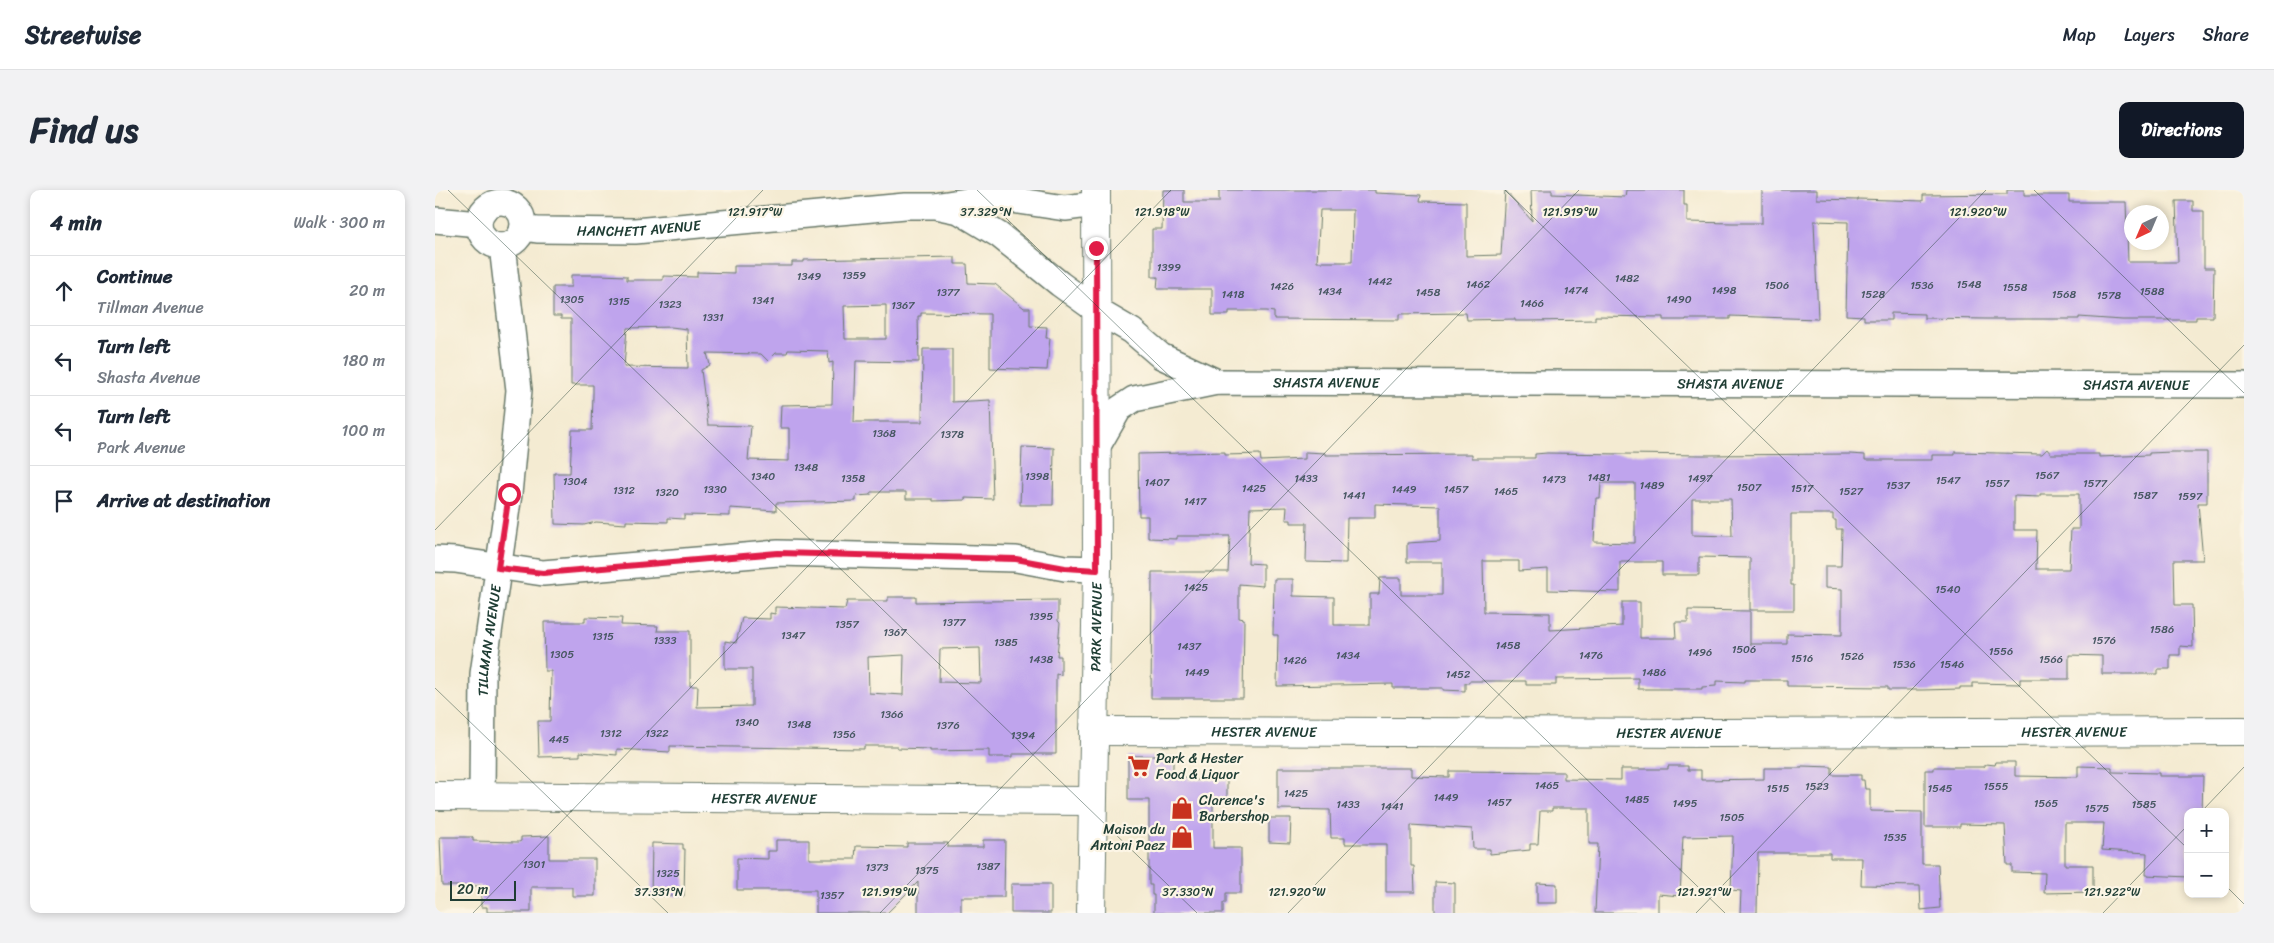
<!DOCTYPE html>
<meta charset="utf-8">
<style>
:root{--surface:#fff;--page:#f2f2f3;--text:#1f2937;--muted:#747a83;--line:#e0e1e3;--accent:#111827}
body{margin:0;font-family:Sriracha,sans-serif;background:var(--page);color:var(--text)}
.controls{position:absolute;right:15px;bottom:15px;display:grid;overflow:hidden;border-radius:10px;box-shadow:0 2px 8px #0003}
.controls button{width:45px;height:45px;display:grid;place-items:center;padding:0;border:0;border-bottom:1px solid var(--line);background:var(--surface);color:var(--text);font:25px sans-serif}
.compass{position:absolute;left:1689px;top:15px;width:45px;height:45px;border-radius:50%;background:var(--surface);box-shadow:0 2px 8px #0003;rotate:224deg}
.scale{position:absolute;left:15px;bottom:12px;width:66px;box-sizing:border-box;padding-left:5px;border:2px solid #1f3d34;border-top:0;font-size:14px;line-height:18px;white-space:nowrap;color:#1f3d34;-webkit-text-stroke:4px #fcf5e5;paint-order:stroke}
.stop{position:absolute;width:15px;height:15px;margin:-11px;border:4px solid #e11d48;border-radius:50%;background:#fff}
.stop.end{background:#e11d48;border-color:#fff;box-shadow:0 1px 5px #0008}
.list{margin:0;padding:0;list-style:none}
h2{display:flex;justify-content:space-between;align-items:center;height:65px;margin:0;padding:0 20px;font-size:21px}
h2 small{font-size:16px;font-weight:400;color:var(--muted)}
.list li{display:grid;grid-template-columns:32px 1fr auto;gap:15px;align-items:center;box-sizing:border-box;height:70px;padding:0 20px;border-top:1px solid var(--line)}
.list b{display:block;font-size:19px;white-space:nowrap}
.list p{margin:0;font-size:16px;white-space:nowrap;color:var(--muted)}
.list em{font-size:16px;font-style:normal;color:var(--muted)}
.icon{flex:none;width:28px;height:28px;fill:none;stroke:currentColor;stroke-width:2;stroke-linecap:round;stroke-linejoin:round}
.map{position:relative;flex:none;width:1809px;height:723px;overflow:hidden;border-radius:10px}
header{display:flex;align-items:center;gap:30px;box-sizing:border-box;height:70px;padding:0 25px;background:var(--surface);border-bottom:1px solid var(--line)}
header strong{font-size:24px}
nav{display:flex;gap:28px;margin-inline-start:auto;font-size:18px}
.intro{display:flex;align-items:center;justify-content:space-between;box-sizing:border-box;height:120px;padding:0 30px}
h1{margin:0;font-size:35px}
.button{padding:12px 22px;border-radius:10px;background:var(--accent);color:#fff;font-size:18px;font-weight:700}
main{display:flex;gap:30px;padding:0 30px}
aside{flex:1;background:var(--surface);border-radius:10px;box-shadow:0 2px 8px #0003}
.map>svg:first-child{display:block}
.building{fill:#bfa4ed;fill-rule:evenodd}
.lines{fill:none;stroke-linecap:round;stroke-linejoin:round}
.minor-casing{stroke:#6a7a6b;stroke-width:28}
.tertiary-casing{stroke:#6a7a6b;stroke-width:30}
.minor{stroke:#fff;stroke-width:25}
.tertiary{stroke:#fff;stroke-width:28}
.route{stroke:#e11d48;stroke-width:6}
.ticks{fill:none;stroke:#1f3d34;stroke-width:1;stroke-opacity:0.45}
.labels{text-anchor:middle;stroke-width:4.5;stroke-linejoin:round;paint-order:stroke}
.number-label{font-size:11px;fill:#475762}
.street-label{font-size:14px;fill:#1f3d34;stroke:#fcf5e5}
.poi-label{font-size:14px;fill:#1f3d34;stroke:#fcf5e5;text-anchor:start}
.ticks-label{font-size:12px;text-anchor:middle;fill:#1f3d34;stroke:#fcf5e5;stroke-width:4.5;stroke-linejoin:round;paint-order:stroke}
</style>
<header>
<strong>Streetwise</strong>
<nav><a>Map</a><a>Layers</a><a>Share</a></nav>
</header>
<div class="intro"><h1>Find us</h1><a class="button">Directions</a></div>
<main>
<aside>
<h2>4 min<small>Walk · 300 m</small></h2>
<ul class="list">
<li><svg class="icon" aria-label="ahead" viewBox="0 0 24 24"><path d="M12 20V5M6 11l6-6 6 6"/></svg><div><b>Continue</b><p>Tillman Avenue</p></div><em>20 m</em></li>
<li><svg class="icon" aria-label="left" viewBox="0 0 24 24"><path d="M17 20v-9H6M10 6l-5 5 5 5"/></svg><div><b>Turn left</b><p>Shasta Avenue</p></div><em>180 m</em></li>
<li><svg class="icon" aria-label="left" viewBox="0 0 24 24"><path d="M17 20v-9H6M10 6l-5 5 5 5"/></svg><div><b>Turn left</b><p>Park Avenue</p></div><em>100 m</em></li>
<li><svg class="icon" aria-label="arrive" viewBox="0 0 24 24"><path d="M6 21V4h12l-3 4 3 4H6"/></svg><div><b>Arrive at destination</b></div></li>
</ul>
</aside>
<div class="map">
<svg width="1809" height="723" viewBox="0 0 1809 723">
<rect width="100%" height="100%" fill="#fcf5e5"/>
<filter id="ink" filterUnits="userSpaceOnUse"><feTurbulence type="fractalNoise" baseFrequency=".02" numOctaves="2"/><feDisplacementMap in="SourceGraphic" scale="10" xChannelSelector="R" yChannelSelector="G"/><feConvolveMatrix kernelMatrix="1 2 1 2 8 2 1 2 1" color-interpolation-filters="sRGB"/></filter>
<filter id="wash" filterUnits="userSpaceOnUse"><feTurbulence type="fractalNoise" baseFrequency=".0096" numOctaves="4" result="noise"/><feDisplacementMap in="SourceGraphic" scale="20" xChannelSelector="R" yChannelSelector="G"/><feGaussianBlur stdDeviation="1.12" result="paint"/><feColorMatrix in="noise" values="0 0 0 0 0 0 0 0 0 0 0 0 0 0 0 0 0 1.4 0 .05"/><feComposite in="paint" operator="in"/></filter>
<g filter="url(#wash)">
<rect width="100%" height="100%" fill="#f4ebd2"/>
<g id="blocks">
<!-- building -->
<path class="building" d="M728 0H749V12H784V0H940V3L986 5 985 11 1031 12V66L1066 65 1070 0 1097 31 1096 0H1117V4L1190 7 1191 0H1249V15H1252V32L1297 33H1327V0H1382V9L1423 10V9L1488 11V5L1572 4V0H1589V5H1634V12H1691L1693 72H1743L1741 11H1758V21H1769V78H1779L1778 127H1761V130H1687L1644 127V129H1551L1489 128V124L1456 123V130H1429V126L1411 125 1413 32 1379 31 1383 129 1295 126V129H1251V130H1228V127L1160 126V130L1094 131H1080V129L1032 130 1031 123 964 124V130L839 129V122L832 121H794V125H777V99H722L723 87H717V39H727ZM885 20H918L917 72H882Z
M520 67V74H532L533 93 560 94 589 118H595V136L612 137 611 148H615L612 180 555 178V124L486 123V126H483L484 172 421 171 419 232H487L488 159H517V212L555 210 558 309 530 308V310L498 311V309H471V302H436V305L421 306V311L341 313V321L295 318V326L249 325V329L233 328V332L191 331V334L161 332 149 335 120 334 119 283H135L137 240H157L158 204V195H136V129H126V126H118V97H136V85H165L192 86V90H228V86L262 87V82L299 83V76H357V72H369V70ZM451 115V149H410L409 116ZM236 137 252 139 253 178 189 177 192 138ZM353 160 393 161 394 173 398 172 397 214 346 215 345 238H354V271L313 270 316 236 273 235 266 180 275 175 272 163 326 164 333 171 341 163H352Z
M587 257 619 258 618 315H585Z
M1612 259 1616 264H1664V267L1714 265V263L1737 262H1772V313H1763L1768 370H1739L1740 415H1757L1758 457 1745 456V465H1735V479H1723V484H1667V466L1634 465V489H1585V494L1538 493V497H1525V499L1487 500H1453V497L1352 496V490H1310V492L1281 491V496L1267 497V499H1203V488L1121 489V495H1091V491H1034V493H1030V501L1008 500V498H958V494L842 496 843 445H838L839 389H858V406L899 407V435H935V404H944L945 388H966V405H1007V372H972V353L1005 351V316L940 314V328H912L911 373 871 372 872 333H856V330H851L852 317 815 318 813 373 828 374V396L804 394V428L809 429 808 508H716L717 382H793L795 346H742V349L713 348V326H704L703 264 790 262V265L825 264 826 271 870 269V262L890 263V265L1037 264V268H1100V264L1112 263 1267 265 1415 264 1430 265V270H1497V265H1520V262L1607 264ZM1166 293H1200V353L1159 352 1161 308H1165ZM1605 304H1644V339H1636L1634 379H1601L1602 340H1579V306L1605 307ZM1257 309H1296L1297 346 1257 345ZM1356 324H1398V330H1401V339H1407L1406 376H1390V398L1407 399V445L1352 444V454H1315V421L1253 420V432H1240L1241 448H1205V412H1187V436L1115 440V423L1049 422 1048 371H1084V381L1113 379V400L1185 402V372H1227V385H1264V367L1315 368V420H1359V395H1356Z
M453 407H481V412L623 410V431L625 433 622 466H626V485L621 484V564H577V567H554V560L495 561V559L462 558V556H429V559L235 556V562L182 559V565L145 562V566L104 567 103 531H115L116 481H110L109 432H150V427L187 428 186 435 223 436 222 441H255V496H263L262 517 317 516V479H290V451L301 453 307 428 335 429V423L340 424V417L410 419 412 411H453ZM545 458 546 493 504 492 505 459ZM469 465 468 505 434 503 433 467Z
M693 566H738V583H743V587H753V590H792V611L778 610V658H806V703H791V713H788V723H719V705H717V695H714V610H693Z
M1561 572H1580V586L1643 587V576L1677 577V582L1724 583V586H1768L1767 622H1753V687L1711 685 1712 663 1667 660 1669 633H1630V675H1658V702L1609 703 1610 683 1577 682V675H1572L1570 635 1525 634V637H1490V580H1499V577H1549L1551 574 1560 575Z
M1233 576H1253V580H1266V590L1329 589V578H1367V576L1397 577V585H1426V590H1429L1430 599H1435V621L1487 622V674H1503L1505 718 1486 720 1485 696 1426 695 1427 668H1395V663H1323L1322 723H1305L1306 701 1296 700 1298 646 1248 647 1245 706 1223 704V723H1160L1163 654H1154V618H1117V621H1105L1103 654H1095V660L1055 664V659H1038L1037 639 976 635V676H979L980 702H951V654H910V648H896L895 620 843 619V578H976V586L1014 587V581L1129 582V589L1186 590V579H1233Z
M834 628H856L855 653 834 652Z
M114 646V669H160V706H137V697H96V722H52V717H46V696H7L5 647H38V651L84 652 86 651V647Z
M341 650H374V669H420L421 656 472 657V653H513V657H548V650H570L569 707H526V723H483V692L452 723H381V700H302V668L333 669V661H341Z
M217 653 248 654V659H250L249 706H216Z
M1000 692 1020 693V723H1000Z
M1102 693 1122 694V713H1102Z
M576 694H616V723H576Z"/>
</g>
</g>
<g filter="url(#ink)">
<use href="#blocks" fill-opacity="0" stroke="#6a7a6b" stroke-width="1"/>
<g class="lines">
<defs>
<g id="minor">
<circle cx="66" cy="34" r="22"/>
<path d="M505 15 558 7 630 18 661 14"/>
<path d="M0 30 44 34"/>
<path id="s1" d="M88 38 102 40 200 41 470 16H500L524 21 564 45 625 94 661 120 697 141 726 166 782 192"/>
<path id="s2" d="M661 259 684 219 699 209 782 192 1809 195"/>
<path d="M0 369 20 370 108 383 343 363 581 369 630 378 662 379"/>
<path id="s3" d="M47 606 48 484 74 304 84 200 67 56"/>
</g>
<g id="tertiary">
<path id="s4" d="M659 541 1279 543 1809 541"/>
<path id="s5" d="M0 606 656 611"/>
<path id="s6" d="M656 723 662 379 661 0"/>
</g>
</defs>
<!-- minor casing -->
<use href="#minor" class="minor-casing"/>
<!-- tertiary casing -->
<use href="#tertiary" class="tertiary-casing"/>
<!-- minor -->
<use href="#minor" class="minor"/>
<!-- tertiary -->
<use href="#tertiary" class="tertiary"/>
</g>
</g>
<g class="lines" filter="url(#ink)">
<!-- route -->
<path class="route" d="M74 304 63 378 108 383 343 363 581 369 630 378 662 380 661 58"/>
</g>
<!-- ticks -->
<path class="ticks" d="M13 0 762 723M542 0 1290 723M1070 0 1753 659M1599 0 1809 203M0 340 328 0M0 498 233 723M1766 622 1809 577M1790 695 1809 714M38 723 736 0M445 723 1144 0M853 723 1551 0M1261 723 1809 155M1668 723 1753 635"/>
<!-- icons -->
<defs>
<symbol id="supermarket-bare" viewBox="-9 -9 18 18"><path d="M-6-5.5h2.5l.6 2H6L4.5 2H-2.5L-4.4-4H-6ZM-1.5 3.2a1.3 1.3 0 1 0 .1 0ZM3 3.2a1.3 1.3 0 1 0 .1 0Z" fill="#c8321e" stroke="#fcf5e5" stroke-width="2.5" paint-order="stroke"/></symbol>
<symbol id="shop-bare" viewBox="-9 -9 18 18"><path d="M-5-2.5h2.3a2.7 3.5 0 0 1 5.4 0H5L5.5 6h-11ZM-1.5-2.5h3a1.5 2.3 0 0 0-3 0Z" fill="#c8321e" stroke="#fcf5e5" stroke-width="2.5" paint-order="stroke"/></symbol>
</defs>
<g fill-rule="evenodd">
<use href="#supermarket-bare" x="688" y="560" width="32" height="32"/>
<use href="#shop-bare" x="731" y="602" width="32" height="32"/>
<use href="#shop-bare" x="731" y="631" width="32" height="32"/>
</g>
<g class="labels">
<!-- number labels -->
<g class="number-label">
<text x="734" y="81">1399</text>
<text x="419" y="89">1359</text>
<text x="374" y="90">1349</text>
<text x="1192" y="92">1482</text>
<text x="945" y="95">1442</text>
<text x="1043" y="98">1462</text>
<text x="1534" y="98">1548</text>
<text x="1342" y="99">1506</text>
<text x="1487" y="99">1536</text>
<text x="847" y="100">1426</text>
<text x="1580" y="101">1558</text>
<text x="1141" y="104">1474</text>
<text x="1289" y="104">1498</text>
<text x="895" y="105">1434</text>
<text x="1717" y="105">1588</text>
<text x="513" y="106">1377</text>
<text x="993" y="106">1458</text>
<text x="798" y="108">1418</text>
<text x="1438" y="108">1528</text>
<text x="1629" y="108">1568</text>
<text x="1674" y="109">1578</text>
<text x="137" y="113">1305</text>
<text x="1244" y="113">1490</text>
<text x="328" y="114">1341</text>
<text x="184" y="115">1315</text>
<text x="1097" y="117">1466</text>
<text x="235" y="118">1323</text>
<text x="468" y="119">1367</text>
<text x="278" y="131">1331</text>
<text x="449" y="247">1368</text>
<text x="517" y="248">1378</text>
<text x="371" y="281">1348</text>
<text x="1612" y="289">1567</text>
<text x="328" y="290">1340</text>
<text x="602" y="290">1398</text>
<text x="1164" y="291">1481</text>
<text x="418" y="292">1358</text>
<text x="871" y="292">1433</text>
<text x="1265" y="292">1497</text>
<text x="1119" y="293">1473</text>
<text x="1513" y="294">1547</text>
<text x="140" y="295">1304</text>
<text x="722" y="296">1407</text>
<text x="1562" y="297">1557</text>
<text x="1660" y="297">1577</text>
<text x="1217" y="299">1489</text>
<text x="1463" y="299">1537</text>
<text x="1314" y="301">1507</text>
<text x="819" y="302">1425</text>
<text x="1367" y="302">1517</text>
<text x="280" y="303">1330</text>
<text x="969" y="303">1449</text>
<text x="1021" y="303">1457</text>
<text x="189" y="304">1312</text>
<text x="1071" y="305">1465</text>
<text x="1416" y="305">1527</text>
<text x="232" y="306">1320</text>
<text x="919" y="309">1441</text>
<text x="1710" y="309">1587</text>
<text x="1755" y="310">1597</text>
<text x="760" y="315">1417</text>
<text x="761" y="401">1425</text>
<text x="1513" y="403">1540</text>
<text x="606" y="430">1395</text>
<text x="519" y="436">1377</text>
<text x="412" y="438">1357</text>
<text x="1727" y="443">1586</text>
<text x="460" y="446">1367</text>
<text x="358" y="449">1347</text>
<text x="168" y="450">1315</text>
<text x="230" y="454">1333</text>
<text x="1669" y="454">1576</text>
<text x="571" y="456">1385</text>
<text x="1073" y="459">1458</text>
<text x="754" y="460">1437</text>
<text x="1309" y="463">1506</text>
<text x="1566" y="465">1556</text>
<text x="1265" y="466">1496</text>
<text x="127" y="468">1305</text>
<text x="913" y="469">1434</text>
<text x="1156" y="469">1476</text>
<text x="1417" y="470">1526</text>
<text x="1367" y="472">1516</text>
<text x="606" y="473">1438</text>
<text x="1616" y="473">1566</text>
<text x="860" y="474">1426</text>
<text x="1469" y="478">1536</text>
<text x="1517" y="478">1546</text>
<text x="762" y="486">1449</text>
<text x="1219" y="486">1486</text>
<text x="1023" y="488">1452</text>
<text x="457" y="528">1366</text>
<text x="312" y="536">1340</text>
<text x="364" y="538">1348</text>
<text x="513" y="539">1376</text>
<text x="176" y="547">1312</text>
<text x="222" y="547">1322</text>
<text x="409" y="548">1356</text>
<text x="588" y="549">1394</text>
<text x="124" y="553">445</text>
<text x="1112" y="599">1465</text>
<text x="1382" y="600">1523</text>
<text x="1561" y="600">1555</text>
<text x="1343" y="602">1515</text>
<text x="1505" y="602">1545</text>
<text x="861" y="607">1425</text>
<text x="1011" y="611">1449</text>
<text x="1202" y="613">1485</text>
<text x="1064" y="616">1457</text>
<text x="1250" y="617">1495</text>
<text x="1611" y="617">1565</text>
<text x="913" y="618">1433</text>
<text x="1709" y="618">1585</text>
<text x="957" y="620">1441</text>
<text x="1662" y="622">1575</text>
<text x="1297" y="631">1505</text>
<text x="1460" y="651">1535</text>
<text x="99" y="678">1301</text>
<text x="553" y="680">1387</text>
<text x="442" y="681">1373</text>
<text x="492" y="684">1375</text>
<text x="233" y="687">1325</text>
<text x="397" y="709">1357</text>
</g>
<!-- street labels -->
<g class="street-label">
<text dy="5" stroke="none"><textPath href="#s1" startOffset="116">HANCHETT AVENUE</textPath></text>
<text dy="5" stroke="none"><textPath href="#s2" startOffset="258">SHASTA AVENUE</textPath></text>
<text dy="5" stroke="none"><textPath href="#s2" startOffset="662">SHASTA AVENUE</textPath></text>
<text dy="5" stroke="none"><textPath href="#s2" startOffset="1068">SHASTA AVENUE</textPath></text>
<text dy="5" stroke="none"><textPath href="#s6" startOffset="286">PARK AVENUE</textPath></text>
<text dy="5" stroke="none"><textPath href="#s3" startOffset="156">TILLMAN AVENUE</textPath></text>
<text dy="5" stroke="none"><textPath href="#s4" startOffset="170">HESTER AVENUE</textPath></text>
<text dy="5" stroke="none"><textPath href="#s4" startOffset="980">HESTER AVENUE</textPath></text>
<text dy="5" stroke="none"><textPath href="#s4" startOffset="575">HESTER AVENUE</textPath></text>
<text dy="5" stroke="none"><textPath href="#s5" startOffset="329">HESTER AVENUE</textPath></text>
</g>
<!-- poi labels -->
<g class="poi-label">
<text x="721" y="573">Park &amp; Hester<tspan x="721" dy="16">Food &amp; Liquor</tspan></text>
<text x="764" y="615">Clarence's<tspan x="764" dy="16">Barbershop</tspan></text>
<text x="730" y="644" text-anchor="end">Maison du<tspan x="730" dy="16">Antoni Paez</tspan></text>
</g>
</g>
<g class="ticks-label">
<text x="551" y="26">37.329°N</text>
<text x="320" y="26">121.917°W</text>
<text x="1135" y="26">121.919°W</text>
<text x="727" y="26">121.918°W</text>
<text x="1543" y="26">121.920°W</text>
<text x="454" y="706">121.919°W</text>
<text x="862" y="706">121.920°W</text>
<text x="1269" y="706">121.921°W</text>
<text x="1677" y="706">121.922°W</text>
<text x="224" y="706">37.331°N</text>
<text x="753" y="706">37.330°N</text>
</g>
</svg>
<div class="controls">
<button>+</button>
<button>−</button>
</div>
<svg class="compass" viewBox="-18 -18 36 36"><path d="M0-13l5 13h-10z" fill="#e53935"/><path d="M0 13l5-13h-10z" fill="#747a83"/></svg>
<div class="scale">20 m</div>
<div class="stop" style="left:74px;top:304px"></div>
<div class="stop end" style="left:661px;top:58px"></div>
</div>
</main>
